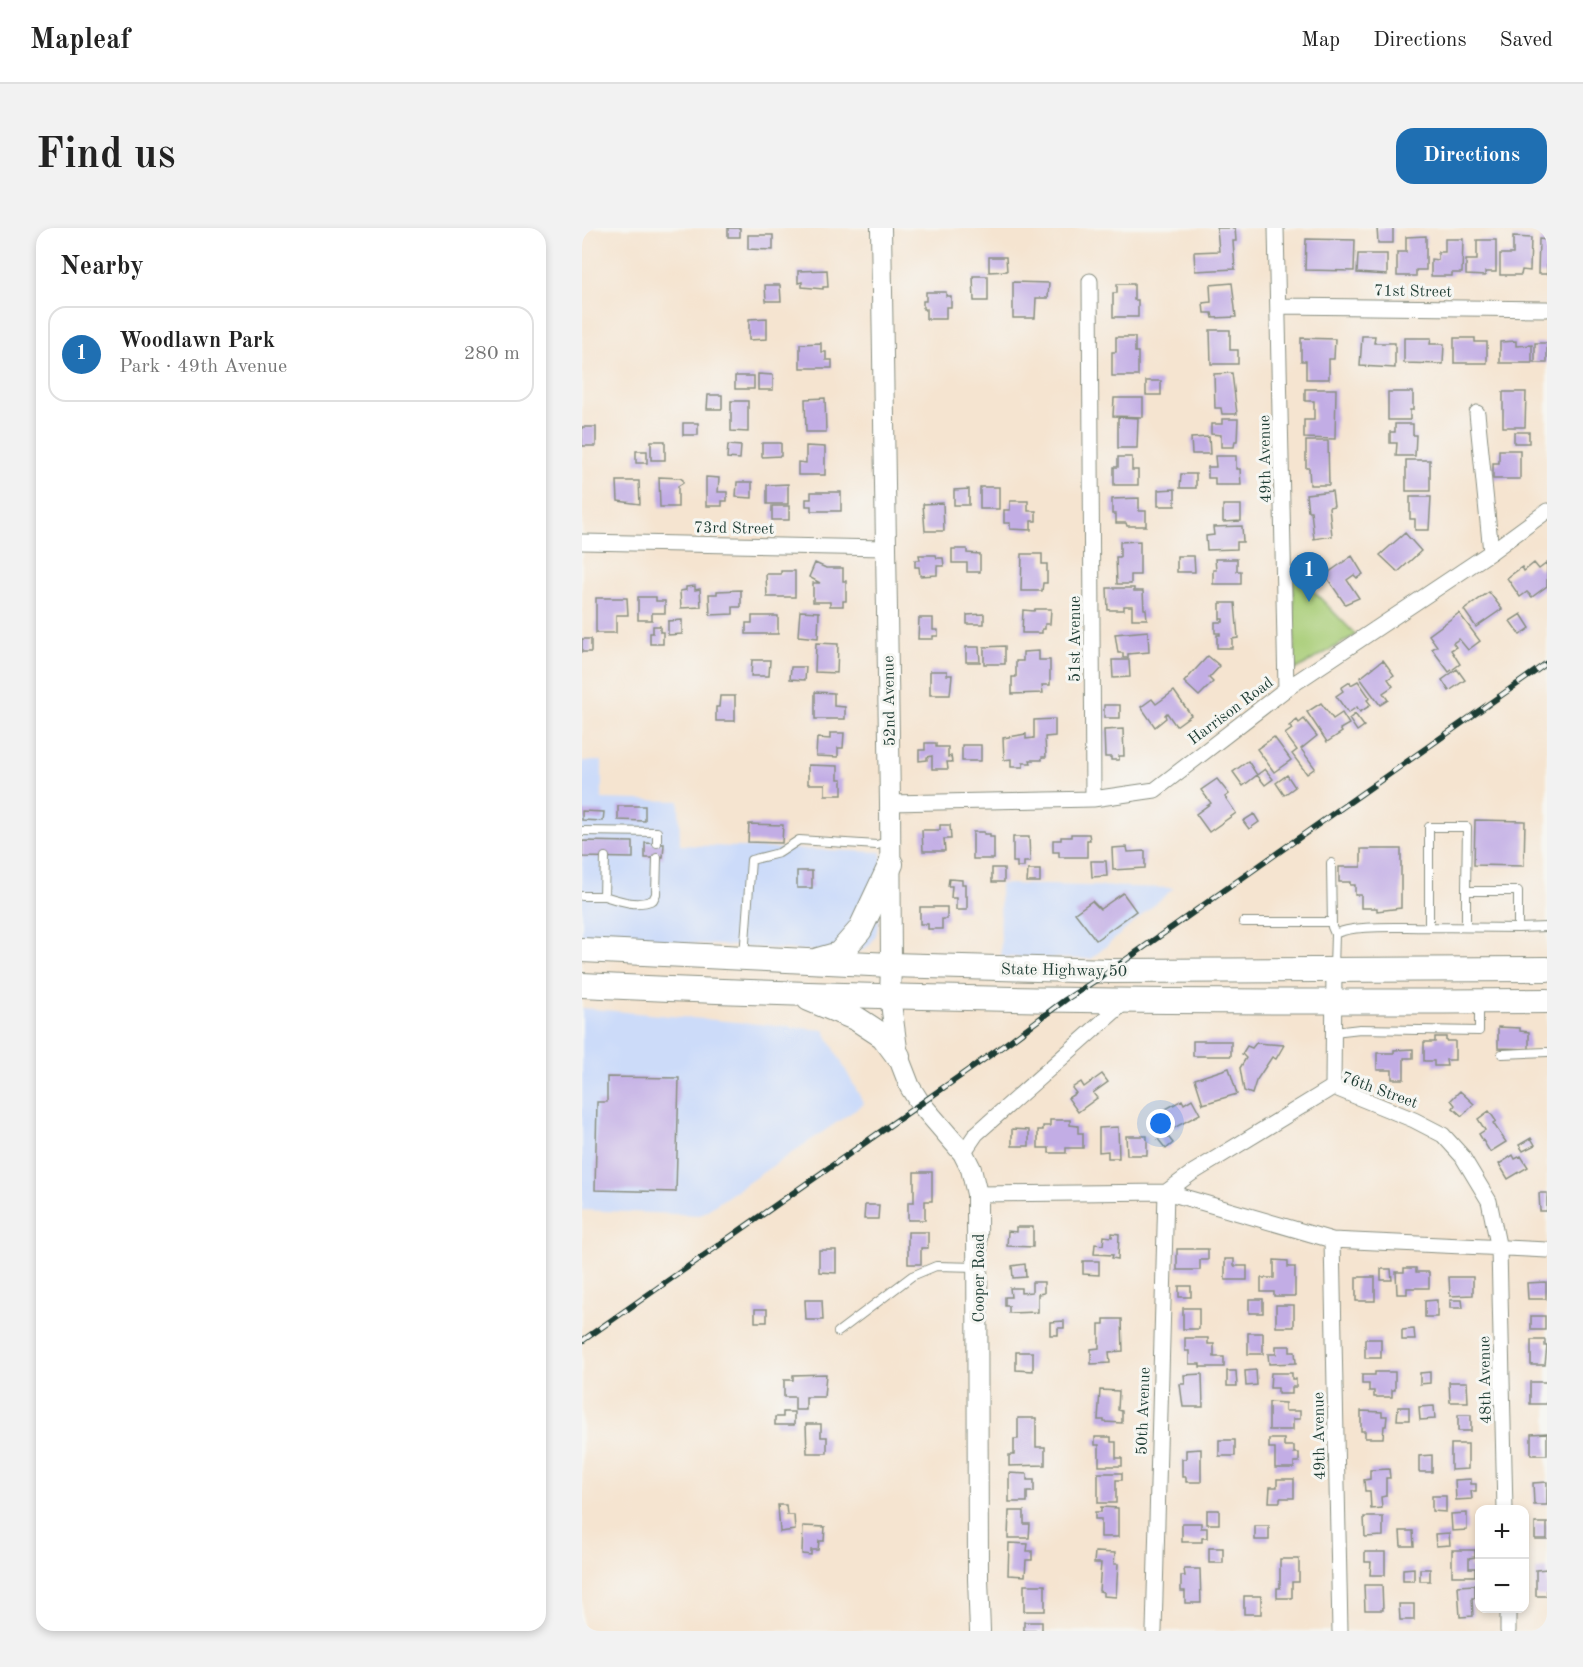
<!DOCTYPE html>
<meta charset="utf-8">
<style>
:root{--surface:#fff;--page:#f2f2f2;--text:#222;--muted:#767676;--line:#e0e0e0;--accent:#1f6fb2}
body{margin:0;font-family:"Old Standard TT",serif;background:var(--page);color:var(--text)}
.controls{position:absolute;right:18px;bottom:18px;display:grid;overflow:hidden;border-radius:12px;box-shadow:0 3px 9px #0003}
.controls button{width:54px;height:54px;display:grid;place-items:center;padding:0;border:0;border-bottom:2px solid var(--line);background:var(--surface);color:var(--text);font:30px sans-serif}
.you{position:absolute;left:579px;top:896px;width:21px;height:21px;margin:-15px;border:4px solid #fff;border-radius:50%;background:#1a73e8;box-shadow:0 0 0 9px #1a73e833}
.badge{display:grid;place-items:center;width:39px;height:39px;border-radius:50%;background:var(--accent);color:#fff;font-size:20px;font-weight:700}
.pin{position:absolute;translate:-50% -50px;filter:drop-shadow(0 2px 3px #0008)}
.pin::after{content:'';position:absolute;top:32px;width:21px;height:18px;background:inherit;clip-path:polygon(0 0,100% 0,50% 100%)}
.list{margin:0;padding:0;list-style:none}
h2{display:flex;justify-content:space-between;align-items:center;height:78px;margin:0;padding:0 24px;font-size:26px}
h2 small{font-size:20px;font-weight:400;color:var(--muted)}
.list li{display:grid;grid-template-columns:39px 1fr auto;gap:18px;align-items:center;box-sizing:border-box;height:96px;margin:0 12px 12px;padding:0 12px;border:2px solid var(--line);border-radius:18px}
.list b{display:block;font-size:22px;white-space:nowrap}
.list p{margin:0;font-size:20px;white-space:nowrap;color:var(--muted)}
.list em{font-size:20px;font-style:normal;color:var(--muted)}
.map{position:relative;flex:none;width:965px;height:1403px;overflow:hidden;border-radius:18px}
header{display:flex;align-items:center;gap:36px;box-sizing:border-box;height:84px;padding:0 30px;background:var(--surface);border-bottom:2px solid var(--line)}
header strong{font-size:28px}
nav{display:flex;gap:33px;margin-inline-start:auto;font-size:21px}
.intro{display:flex;align-items:center;justify-content:space-between;box-sizing:border-box;height:144px;padding:0 36px}
h1{margin:0;font-size:42px}
.button{padding:15px 27px;border-radius:18px;background:var(--accent);color:#fff;font-size:21px;font-weight:700}
main{display:flex;gap:36px;padding:0 36px}
aside{flex:1;background:var(--surface);border-radius:18px;box-shadow:0 3px 9px #0003}
.map>svg:first-child{display:block}
.built{fill:#ccdbf9}
.green{fill:#a9cd77;stroke:#648556;stroke-width:1.5}
.building{fill:#c2ade5}
.lines{fill:none;stroke-linecap:round;stroke-linejoin:round}
.service-casing{stroke:#8a9082;stroke-width:10}
.minor-casing{stroke:#8a9082;stroke-width:17}
.tertiary-casing{stroke:#8a9082;stroke-width:22}
.primary-casing{stroke:#8a9082;stroke-width:26}
.service{stroke:#fff;stroke-width:8}
.minor{stroke:#fff;stroke-width:15}
.tertiary{stroke:#fff;stroke-width:20}
.primary{stroke:#fff;stroke-width:24}
.rail-casing{stroke:#1f3d34;stroke-width:6}
.rail{stroke:#f6f6f2;stroke-width:4;stroke-dasharray:11;stroke-linecap:butt}
.labels{text-anchor:middle;stroke-width:6;stroke-linejoin:round;paint-order:stroke}
.street-label{font-size:16px;fill:#1f3d34;stroke:#f6f6f2}
</style>
<header>
<strong>Mapleaf</strong>
<nav><a>Map</a><a>Directions</a><a>Saved</a></nav>
</header>
<div class="intro"><h1>Find us</h1><a class="button">Directions</a></div>
<main>
<aside>
<h2>Nearby<small></small></h2>
<ul class="list">
<li><span class="badge">1</span><div><b>Woodlawn Park</b><p>Park · 49th Avenue</p></div><em>280 m</em></li>
</ul>
</aside>
<div class="map">
<svg width="965" height="1403" viewBox="0 0 965 1403">
<rect width="100%" height="100%" fill="#f6f6f2"/>
<filter id="ink" filterUnits="userSpaceOnUse"><feTurbulence type="fractalNoise" baseFrequency=".0167" numOctaves="2"/><feDisplacementMap in="SourceGraphic" scale="12" xChannelSelector="R" yChannelSelector="G"/><feConvolveMatrix kernelMatrix="1 2 1 2 8 2 1 2 1" color-interpolation-filters="sRGB"/></filter>
<filter id="wash" filterUnits="userSpaceOnUse"><feTurbulence type="fractalNoise" baseFrequency=".008" numOctaves="4" result="noise"/><feDisplacementMap in="SourceGraphic" scale="24" xChannelSelector="R" yChannelSelector="G"/><feGaussianBlur stdDeviation="1.35" result="paint"/><feColorMatrix in="noise" values="0 0 0 0 0 0 0 0 0 0 0 0 0 0 0 0 0 1.4 0 .05"/><feComposite in="paint" operator="in"/></filter>
<g filter="url(#wash)">
<rect width="100%" height="100%" fill="#f5e4d0"/>
<!-- built -->
<path class="built" d="M0 533H20V571L97 573 98 617 300 624 297 692 294 707 288 717 279 723 262 725 120 716 0 711Z
M418 656 592 660 509 731 419 729Z
M0 780 242 802 282 876 118 987 0 982Z"/>
<!-- green -->
<path class="green" d="M711 342 774 407 713 442Z"/>
<g id="blocks">
<!-- building -->
<path class="building" d="M146 0H158V9H146Z
M635 0H653L654 13H651L653 41 613 43 612 24 637 23Z
M795 0H811V15H796Z
M166 7H191V22L166 21Z
M844 8V42H834V48H815V24H824V9Z
M931 9 949 10 948 43 940 42 939 47H918V26H931Z
M724 11 773 12 772 43 723 42Z
M863 11H881L880 45H870V48H849V31L856 32V24H863Z
M957 11 965 12V46H956Z
M895 12H914V44H903V48L884 47V32H895Z
M776 26H805V47L775 45Z
M407 29H424L425 43 407 44Z
M245 42 246 59H241V61L220 59V54L216 55V43Z
M391 48H406V73H392Z
M431 54 467 55 466 70H454L453 90H431Z
M650 55 654 89 631 90 630 85H622L621 75 629 74 628 57Z
M535 56H552V72H556V89H531V65H535Z
M183 57H198L199 73H184Z
M344 64H364V68H369V79H364V91H344V81H341V73H344Z
M185 90V111L167 112V91Z
M628 102H648V122H656V136H629Z
M780 108H793L792 115H813V140L778 138Z
M534 109H553V124H556V148H530V124H534Z
M719 110 753 111 752 131H747V151H724V133H719Z
M822 110H849L848 116H862L861 136 822 135Z
M872 110H893V114H905V135H872Z
M934 113V118L950 117V135H918V114Z
M239 115V124H244V132H250V140H218V116Z
M953 115H965V135H953Z
M650 145 655 186H640L639 180H633L632 146Z
M176 146 191 147V162H176Z
M153 148H172V161H153Z
M564 153H579V167H564Z
M723 161H754L753 211 722 210V192H732V173H723Z
M806 164H831V182H828V192H806Z
M921 164H944L943 199H921Z
M126 167H140V181H125Z
M243 170 244 204H224L223 171Z
M532 170H561V189L531 188Z
M149 173H166V204L149 203Z
M536 189 556 190 555 220H536Z
M640 191H656L655 213H653L652 219H639V207L629 206V196H640Z
M101 195H116V207H101Z
M813 196H831V207H834L833 228H814L815 215H808V204H813Z
M0 199H14V218H0Z
M932 204H947V215H932Z
M627 209 628 226H610L609 210Z
M69 213H83V232H69Z
M724 213H746L747 257H728L727 240H724Z
M180 215H199V228L180 229Z
M146 217 159 218 158 231 145 230Z
M224 218 243 219V247H216V234L224 235Z
M917 222H938V251H911V235H917Z
M54 223H65V235H54Z
M633 228H654V241H658L659 257H633V250H626V239H634Z
M536 229H550V242H556V257H532V239H536Z
M824 232H848V263H824Z
M599 246H614V260H598Z
M77 249 98 250 101 252V255L96 258V279H78Z
M124 249 137 250 136 264H145V273H140V278H124Z
M35 253H57L58 276 36 273Z
M155 254H170V270L154 269Z
M206 256V276H185V257Z
M398 259H417V281H398Z
M387 261V277H372V262Z
M593 261V278H576V262Z
M750 263 752 278 747 279 750 308 732 311 729 283H726L724 266Z
M229 264H259V283H229V278H224V271H229Z
M828 269H849L847 302H833V291H828Z
M557 270V283H564V298H545L544 295H534V286H530V271Z
M428 273H446V283H454V293H449V302L428 301V295H422V282H428Z
M361 275 362 303H343L341 276Z
M641 277H659V293L641 294Z
M190 278H207V292H190Z
M660 298 661 314H655V321L625 322 624 308 632 307 631 299Z
M823 305 839 323 816 344 798 327Z
M558 313V347H549V356H535L534 329H538V314Z
M370 321H385V325L398 326V344H385V335H370Z
M440 326H460V336H465V355H461L460 363H439Z
M337 327H354L355 330H361L362 338H355V347L338 348 337 339H333V332H338Z
M595 328H612L613 344H595Z
M770 328 781 346 775 350 772 347 765 352 777 370 763 376 743 347Z
M633 331H655V343H659V356H631V342H634Z
M233 335 244 340H261V353H264V373H261V378H248V374H231V355H238L227 349Z
M952 335 957 341 965 335V358L950 369 945 364 938 369 925 350 940 339 942 343Z
M199 343H213V369H185L184 346H199Z
M113 358V362L118 361 119 379 99 380 98 363 104 362V359Z
M525 360H552V363H561L562 381H564L565 391H550V378H542V382H526Z
M159 362V379H151V386L128 387 127 366H135V363Z
M907 364 920 381 894 399 882 382Z
M56 369H74V373H83V385H70V392H56Z
M14 370H45L46 387H34V405H14Z
M638 375H653L656 410 650 411V420H635V407H638V405H633V394H641V391H638Z
M453 381H469L468 396H463V401H460V405H440L441 382 452 383Z
M218 383 237 384 236 410 216 408Z
M877 385 898 413 886 422 877 411 871 415 874 419 869 422 878 436 867 444 850 421 855 418 847 407Z
M402 386V396H385V387Z
M939 386 948 400 938 407 928 393Z
M170 388H196V406H164V395H170Z
M337 390H351V402H356V408H351V411H336Z
M100 392V406L86 407V393Z
M71 398H78V404H81V416H68V405H71Z
M566 403 567 424 546 426V430H541V425H536L533 406Z
M0 411H9V424H0Z
M234 415 256 416 255 445 233 444Z
M423 418V436H402V419Z
M384 419H397L398 434H384Z
M457 423V432H468V457H460L461 465 430 466V449H434V433H441V424Z
M626 428 638 438 627 450 631 454 617 468 602 454Z
M170 432H188L187 448H169Z
M530 432H547L548 449 531 450Z
M801 432 812 447 806 451 811 458 801 465 806 472 798 477 778 450Z
M209 439H224L223 452 208 451Z
M875 441 883 452 867 463 860 452Z
M348 443H365V447H370L368 467H348Z
M776 453 788 470 785 472 789 477 778 484 775 479 766 485 754 468 761 463 759 460 768 454 769 457Z
M592 463 609 487 594 498 585 485 583 487 584 490 573 499 559 479 570 471 574 476Z
M233 464 252 465V478L263 479V491H233Z
M138 468H153V493H134V479H137Z
M739 475 751 491 760 485 767 496 758 501 760 504 745 514 725 484Z
M522 477H538V490H522Z
M773 486 782 498 775 503 767 491Z
M473 491V508L463 509 464 529H460V532H448L449 535H441V539H429V531L422 532 421 510 444 506V511L452 510V492Z
M722 491 735 508 719 521 733 540 725 546 710 526 715 522 703 506 710 501 707 498 715 492 717 495Z
M541 501 542 528H537V532H529V529H523L522 502Z
M248 505H262L261 520H256V529L234 528 235 510 248 511Z
M692 509 709 532 692 544 675 521Z
M343 515H354V519H366V529L369 528 370 534H365L366 541H350V528L345 529V532L337 533V522H343Z
M380 517H399V533H380Z
M666 533 675 547 661 558 651 544Z
M226 537 256 538V551H260V567H243V556H226Z
M683 541 691 551 683 557 675 547Z
M705 547 713 559 702 567 694 555Z
M635 551 647 566 643 569 654 585 627 604 614 586 629 575 619 562Z
M36 578H63V593L36 592Z
M0 583 22 584 21 593 0 592Z
M672 586 677 594 667 601 661 593Z
M893 592 943 593 942 638 892 637Z
M167 596 201 597 200 615 166 614Z
M358 597H368L369 611H362L363 623H341L340 602H358Z
M391 604H402V606H408V609H412V631H391Z
M489 606H507L508 612H505V629H477V624H471V612H479V609H489Z
M431 609H447L448 634H442V639H435V634H431Z
M0 613 51 614V630L0 629Z
M63 615 82 616 81 630H63Z
M545 619 546 624 563 623V640L531 642 530 620Z
M779 621H819V680L795 683V680H779V667H773V657H768V654H757V639H779Z
M509 633H524L525 648 510 649Z
M410 640H422V654H410Z
M446 642H458V654H445Z
M215 643H230V660H215Z
M367 651 380 652V656H383V668H385V682H374V670H369L370 658H366Z
M541 665 554 683 514 712 493 685 510 673 518 681Z
M338 679H365V691H360V701H346V696H338Z
M916 799 938 800V803L947 804V821L916 820Z
M853 809H864V813H873V832H864L865 838H852V833H842V814H853Z
M611 813H649V828H611Z
M674 815 702 817 694 831 690 829 674 853 670 866 662 863 658 840 664 830 660 826 665 818 670 820Z
M831 821V830H822V851H810V842H795V825H812V822Z
M647 840 655 866 621 876 613 851Z
M520 846 526 854 511 865 515 870 496 884 486 870 494 865 490 860 499 854 502 859Z
M25 849 97 850 94 964 13 962 15 874H25Z
M878 863 892 876 880 888 871 880 873 877 869 872Z
M610 871 618 886 592 900 582 882 600 872 602 876Z
M907 883 914 893 911 895 924 914 908 924 897 906 903 902 896 891Z
M468 892H488V897L496 898V905H501V920H484V925H467V920H456V902H461V898H468Z
M536 899 537 930H526V923L517 924V900Z
M430 901 447 902V918H430Z
M583 905 591 915 584 921 576 911Z
M544 908H565V927H545Z
M949 910 953 917 941 923 937 917Z
M931 927 933 931 939 928 946 939 926 951 917 936Z
M332 944H350V973H343V992H326V974H332Z
M957 965H965V983H958Z
M283 977H297L296 991H282Z
M434 999H451V1019L425 1018 426 1003 434 1004Z
M326 1004H346V1020H339V1036H326Z
M530 1005 537 1006 536 1031 530 1030 531 1027 512 1026 513 1016 521 1017 522 1008 530 1009Z
M595 1021H626V1032H618V1042H595Z
M237 1022H254V1045L237 1044Z
M643 1031H652V1038H665V1052H643Z
M692 1032 706 1033V1039H713V1068H692V1064H679V1050H692Z
M501 1033H517V1047L501 1046Z
M443 1036 444 1049 431 1050 430 1038Z
M822 1040H834V1044H847V1060H825V1066H815L814 1044H822Z
M799 1041H809L810 1052H799Z
M774 1049H793V1073H774Z
M867 1049H891V1067L868 1068Z
M450 1054H462V1065L456 1066V1084L427 1085V1078H423V1069H429L428 1060H439V1065L450 1064Z
M964 1054V1071H946L945 1055Z
M597 1058H609V1069H597Z
M667 1071H681V1085H667Z
M223 1072H240L241 1092H224Z
M855 1072V1089H843V1073Z
M868 1072H880L881 1080H868Z
M694 1077H712V1099H694Z
M601 1080H617V1101H601Z
M173 1081H185V1094H173Z
M949 1088H963V1102H949Z
M522 1091H540L541 1123 527 1124 528 1135 509 1136V1121L517 1120V1096H522Z
M482 1093V1100H476V1107H468V1094Z
M832 1101 833 1112H820V1102Z
M666 1105H681V1126H666Z
M603 1110H626V1116H632V1129H642V1139H618V1136H607V1123H603Z
M783 1111H799V1130H783Z
M949 1112H963V1118H965L963 1137H949Z
M694 1118H708V1124H713L714 1135 687 1136 686 1126H694Z
M434 1124H451V1143L434 1142Z
M674 1142 675 1157 664 1158 663 1143Z
M645 1143H654L655 1158H645Z
M793 1144H813V1162H810V1169H792V1163H787V1156H780V1147H793Z
M848 1144V1155L838 1156V1145Z
M689 1145H710V1151H714V1159H710V1166H696V1160H688Z
M244 1146 242 1169H224V1182H213V1169H202V1152H211V1147Z
M620 1146 621 1179H601L598 1156H603L602 1147Z
M867 1154H885L886 1174H868Z
M948 1154H965V1176H948Z
M518 1162 537 1163 536 1182 540 1183V1195L522 1194V1192H516Z
M687 1174 703 1175V1183H718V1191H711V1202H687Z
M852 1178 853 1191 838 1192 837 1179Z
M816 1179H827V1192H815Z
M779 1183 800 1184V1188H805L804 1198H802L801 1210H783V1203H779Z
M201 1184H212V1197H193V1189H201Z
M876 1187H889V1203H876Z
M436 1190H454V1219H463V1237L427 1238V1227H432V1211H436Z
M224 1196H239V1209H245V1225H225Z
M965 1205V1227H949V1206Z
M513 1209H529V1214H534V1230H540V1238H517V1217H513Z
M687 1211H702V1218H712V1225H717V1234H712V1240H693V1220H687Z
M637 1212H653V1228H637Z
M869 1216H886V1241L869 1242Z
M619 1221V1254H604V1249H600V1231H604V1222Z
M850 1227V1244H837V1228Z
M807 1241 808 1250H804V1268L799 1269 800 1280 789 1281 788 1263H783L782 1252 788 1251V1242Z
M427 1245 445 1246V1252H452V1264H445V1274H427Z
M516 1245H540V1252H534V1275H516Z
M695 1251H712V1270H698V1274H687L688 1259H695Z
M889 1251V1256H894V1263H889L890 1271 874 1272 873 1252Z
M965 1254V1277H952L951 1255Z
M850 1268H864V1284L850 1283Z
M196 1277H204L205 1287H212L213 1302 198 1304Z
M519 1279 536 1280V1309H519V1291H513V1284H519Z
M625 1282H637V1296H625Z
M427 1283H442V1296H448L447 1310H426Z
M885 1285V1302L870 1303 869 1286Z
M782 1289H801V1308L783 1309Z
M600 1295H619V1300H625V1310H620V1314H600Z
M953 1295H965V1311H953Z
M221 1298 243 1299 242 1313H237L236 1322H229V1327L220 1326Z
M673 1298H687V1312H673Z
M818 1303H831L832 1318H819Z
M867 1305 868 1317 854 1318 853 1306Z
M427 1315 446 1316 445 1323H450V1332H444L443 1348 426 1347Z
M627 1320H641V1335H627Z
M870 1322H893V1329L887 1330V1340H893V1348H870Z
M513 1324 533 1325 532 1336H536L534 1369 521 1368V1364L517 1363 519 1335H512Z
M783 1324H803V1347H788L789 1334H783Z
M698 1331H717V1354H710V1370H695V1360H698Z
M832 1340V1353H821V1341Z
M602 1341H618L619 1375H603V1363H599V1348H603Z
M838 1341H848V1353H838Z
M965 1341V1368H954V1342Z
M442 1357H463V1383H442Z
M782 1357H800L801 1382H783Z
M893 1357V1370H890L891 1388 878 1389 876 1358Z
M662 1368H679V1386H662Z
M817 1376H832V1392H818Z
M442 1394H460V1403H442Z"/>
</g>
</g>
<g filter="url(#ink)">
<use href="#blocks" fill-opacity="0" stroke="#8a9082" stroke-width="1.5"/>
<g class="lines">
<defs>
<path id="service" d="M0 603 75 604V615
M749 635 750 699 753 706
M0 668H22L23 629
M22 668C38 673 55 679 71 672L74 666 75 630
M661 694H750
M884 699V663
M936 700 965 699
M162 728 169 632 197 625 217 612 295 617 307 613
M752 740 753 706C770 696 825 700 847 699V599H885L884 663H936V700L847 699
M752 804 778 801 897 803V776
M920 826 965 824
M256 1104 330 1048 354 1038 395 1039"/>
<path id="minor" d="M694 0 704 461
M508 53 511 571
M697 78 965 81
M895 185 909 324
M0 314 303 320
M308 575 511 571 573 562 704 461 909 324 965 283
M751 859 752 742
M381 925 394 906 545 772
M395 966 584 964 750 1012 965 1022
M750 1012 758 1403
M926 1380V1403
M572 1403 584 964 610 945 751 859 832 892 861 907 880 928 907 973 917 1021 923 1282"/>
<path id="tertiary" d="M299 0 308 575 309 737 308 768 316 828 328 859 338 875 381 925 389 941 395 966 396 1351 398 1403"/>
<path id="primary" d="M0 722 309 737 528 743 965 741
M236 732 257 726 278 702 309 636
M0 757C321 773 643 775 965 773
M227 771 275 791 301 808 316 828"/>
</defs>
<!-- service casing -->
<use href="#service" class="service-casing"/>
<!-- minor casing -->
<use href="#minor" class="minor-casing"/>
<!-- tertiary casing -->
<use href="#tertiary" class="tertiary-casing"/>
<!-- primary casing -->
<use href="#primary" class="primary-casing"/>
<!-- service -->
<use href="#service" class="service"/>
<!-- minor -->
<use href="#minor" class="minor"/>
<!-- tertiary -->
<use href="#tertiary" class="tertiary"/>
<!-- primary -->
<use href="#primary" class="primary"/>
<defs>
<path id="rail" d="M0 1113 428 813 483 772 528 743 965 435"/>
</defs>
<!-- rail casing -->
<use href="#rail" class="rail-casing"/>
<!-- rail -->
<use href="#rail" class="rail"/>
</g>
</g>
<g class="labels">
<!-- street labels -->
<g class="street-label">
<text transform="translate(831 62) rotate(1)" y="6">71st Street</text>
<text transform="translate(682 231) rotate(-91)" y="6">49th Avenue</text>
<text transform="translate(152 299) rotate(1)" y="6">73rd Street</text>
<text transform="translate(492 411) rotate(-90)" y="6">51st Avenue</text>
<text transform="translate(306 473) rotate(-91)" y="6">52nd Avenue</text>
<text transform="translate(648 482) rotate(-37)" y="6">Harrison Road</text>
<text transform="translate(482 741) rotate(1)" y="6">State Highway 50</text>
<text transform="translate(798 861) rotate(20)" y="6">76th Street</text>
<text transform="translate(396 1050) rotate(-90)" y="6">Cooper Road</text>
<text transform="translate(902 1152) rotate(-91)" y="6">48th Avenue</text>
<text transform="translate(560 1183) rotate(-88)" y="6">50th Avenue</text>
<text transform="translate(736 1208) rotate(-91)" y="6">49th Avenue</text>
</g>
</g>
</svg>
<div class="controls">
<button>+</button>
<button>−</button>
</div>
<div class="you"></div>
<div class="pin badge" style="left:727px;top:374px">1</div>
</div>
</main>
